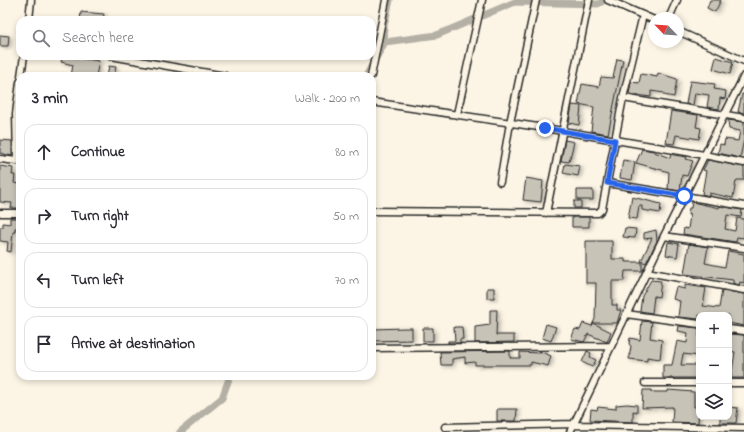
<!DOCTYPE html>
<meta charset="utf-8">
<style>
:root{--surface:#fff;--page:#f2f2f3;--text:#2b2b33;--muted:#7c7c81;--line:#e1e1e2}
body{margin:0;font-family:"Indie Flower",sans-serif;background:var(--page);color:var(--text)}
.controls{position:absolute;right:12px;bottom:12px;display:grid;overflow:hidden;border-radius:8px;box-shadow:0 2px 6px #0003}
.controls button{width:36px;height:36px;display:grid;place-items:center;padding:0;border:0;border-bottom:1px solid var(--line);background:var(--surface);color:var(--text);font:20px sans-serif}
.compass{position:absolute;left:648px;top:12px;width:36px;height:36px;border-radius:50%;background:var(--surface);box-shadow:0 2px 6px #0003;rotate:295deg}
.stop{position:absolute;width:12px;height:12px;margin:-9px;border:3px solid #2563eb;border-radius:50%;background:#fff}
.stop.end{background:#2563eb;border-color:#fff;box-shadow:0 1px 4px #0008}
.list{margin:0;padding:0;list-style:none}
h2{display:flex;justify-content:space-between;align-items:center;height:52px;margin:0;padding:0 16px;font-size:17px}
h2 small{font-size:13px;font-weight:400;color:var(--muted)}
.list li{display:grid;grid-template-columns:26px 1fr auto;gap:12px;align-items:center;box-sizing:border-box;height:56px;margin:0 8px 8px;padding:0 8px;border:1px solid var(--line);border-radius:12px}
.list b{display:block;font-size:15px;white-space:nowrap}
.list em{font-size:13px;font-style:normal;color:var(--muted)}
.icon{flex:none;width:22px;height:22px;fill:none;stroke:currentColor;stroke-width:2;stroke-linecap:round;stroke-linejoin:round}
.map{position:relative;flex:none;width:744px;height:432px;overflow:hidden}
.search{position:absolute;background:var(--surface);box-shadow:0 2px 6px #0003;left:16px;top:16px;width:360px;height:44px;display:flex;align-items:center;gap:10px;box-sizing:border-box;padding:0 14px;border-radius:12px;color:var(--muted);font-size:15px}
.panel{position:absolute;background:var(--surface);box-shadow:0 2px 6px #0003;left:16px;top:72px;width:360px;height:308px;border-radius:12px}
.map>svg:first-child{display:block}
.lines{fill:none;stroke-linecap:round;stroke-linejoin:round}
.canal{stroke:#b4b0a5;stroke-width:7}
.building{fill:#c8c3b7;stroke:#2b2b2b;filter:url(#shadow)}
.street-casing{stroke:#2b2b2b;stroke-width:9}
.street{stroke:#fcf5e5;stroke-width:6}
.route{stroke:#2563eb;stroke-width:5}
</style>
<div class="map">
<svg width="744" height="432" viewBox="0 0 744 432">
<defs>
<filter id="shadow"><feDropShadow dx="2.5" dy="1.5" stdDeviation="2" flood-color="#0004"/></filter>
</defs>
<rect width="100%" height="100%" fill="#fcf5e5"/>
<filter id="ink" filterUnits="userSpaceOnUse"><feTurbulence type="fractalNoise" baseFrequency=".025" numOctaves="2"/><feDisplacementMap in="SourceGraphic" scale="8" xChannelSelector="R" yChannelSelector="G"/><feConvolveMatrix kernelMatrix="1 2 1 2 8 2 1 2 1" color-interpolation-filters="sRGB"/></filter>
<g filter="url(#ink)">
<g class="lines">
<!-- canal -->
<path class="canal" d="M385 42 437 35 515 2 598 4 605 0
M366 76 385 42 384 26 390 0
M180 432 222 398 230 376"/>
</g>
<!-- building -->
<path class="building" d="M710 0H721L715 12 707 8Z
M81 12 104 14 103 20H80Z
M0 35 9 36 8 46H0Z
M63 56 99 61 96 76H71L73 65 61 62Z
M716 57 733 62 730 74 713 69Z
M617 59 623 60 608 134 591 131 594 107 578 104 582 84 599 87 601 77 613 78Z
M109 66 116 67 114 76H107Z
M658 73 677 79 674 97 664 95V93L651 91V97L629 94 631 82 639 83 641 74 657 77Z
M690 81 715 84 714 89 726 91 725 99 720 98 719 109 707 107 709 95 695 93 693 105 686 104Z
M742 94H744V113L738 112Z
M572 105 581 106 579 125 569 123Z
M671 111 698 115 696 127 701 128 699 139 676 135 674 144 666 143Z
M728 120 744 122V139L740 158 718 153 720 144 724 145 725 139 738 141 740 131 729 129Z
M0 140 12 141V156L0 153Z
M565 140 574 142 569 162 561 161Z
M642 149 654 151V152L670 158 671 154 674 155 687 157 686 159 693 161 687 176 682 175 680 191 668 189 669 172 636 163Z
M623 160 635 162 632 180 620 178Z
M708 160 744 167V180H737L736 181 733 198 709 193V196L702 194 706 171 703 170Z
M565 164 580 166 578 176 563 173Z
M0 166 13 168 12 175H15L14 183 20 184V208H11L12 203 0 202Z
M526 178 543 181 541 202 523 200Z
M577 190H593V200H577Z
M632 197 661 204 660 213 642 210V206H639L637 219 628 218Z
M574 201H581V208H574Z
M692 202 719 208 720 206 742 210 741 217 727 215 725 229 735 231 737 218 744 219V238L737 237 736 242 683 234 684 228 688 229 690 215H688L689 208H691Z
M572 217H589V227H572Z
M10 218H20V228H15V232H13L11 252 7 251 8 242 0 241V227H3V223L10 224Z
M625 228 636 229 635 238 623 237Z
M656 230 657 241 646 263 641 261 652 238 644 239V233Z
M586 241H612V259H625V262H642V271H625L624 281H612V305H617V310H621L617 323H593L595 319 596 283H586Z
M668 242 679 244 677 257 666 255Z
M689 244 708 247 705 263 725 267 728 251 744 254V283L740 282 739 285 733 283V280L684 274Z
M651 280 661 281 659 297 654 296 652 313 640 311 642 296Z
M685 285 706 288 703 306 719 308 722 290 744 294V326L729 323V315H699V319L678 317 680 301 673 299 676 287 685 289Z
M487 288H494V298H487Z
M490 310H497L496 335H514V342L475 343V327L490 325Z
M642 321 652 322 650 338 662 340 660 359 647 357V361L629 359 631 346 629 344 630 338 640 340Z
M583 323 592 326 593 323 611 332 607 342 588 334 584 342 571 339 575 329 580 330Z
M546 324 556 327 551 341 542 338Z
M679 326 699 328V356L683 354 681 365H699V378H663V365H672L677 341 687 343 688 333 678 331Z
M454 327H462L463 339H460V343H448V341H455Z
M405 328H412V340L372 341V329Z
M423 328H433V341H423Z
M729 334 744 335V378H731L735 352 729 351Z
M510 351V358H520V352L539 353V351L551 356 548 366 531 362V365H475V362L465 363V357L452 359V365H441L440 352Z
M587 351 591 353 590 357 596 360 592 367 582 362Z
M643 390H651V392H668V390L694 392V407H699L698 423 672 422 673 407 642 408Z
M627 404 637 405V412L633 411V422L590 420 591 409 597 410 598 407 616 409V405Z
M729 407 738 408 736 423H720V417H729Z
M497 409H517L516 421H497Z"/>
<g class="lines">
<defs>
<path id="street" d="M608 0 654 20
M669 18 677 0
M29 20 31 0
M678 31 744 61
M111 56 225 76
M21 76 24 56
M371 76 386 0
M623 98 744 118
M372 102 545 128 704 155 744 163
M457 114 482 0
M0 159 17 161 16 114 20 82
M500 182 510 123 536 0
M607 183 744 206
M372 211 598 213 602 209 623 98 643 15
M0 213H20
M546 213 589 0
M664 236 744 248
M647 272 744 290
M626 314 699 324
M729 329 744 331
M372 348 611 346
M645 383H699
M729 383H744
M573 425 744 428
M445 427 574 424
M570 432 664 236 744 76"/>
</defs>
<!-- street casing -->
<use href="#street" class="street-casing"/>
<!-- street -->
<use href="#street" class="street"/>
</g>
</g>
<g class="lines" filter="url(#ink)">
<!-- route -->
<path class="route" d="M545 128 615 140 607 183 684 196"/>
</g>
</svg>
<div class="controls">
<button>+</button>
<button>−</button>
<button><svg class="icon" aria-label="layers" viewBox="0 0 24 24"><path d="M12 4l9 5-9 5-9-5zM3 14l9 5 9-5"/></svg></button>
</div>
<svg class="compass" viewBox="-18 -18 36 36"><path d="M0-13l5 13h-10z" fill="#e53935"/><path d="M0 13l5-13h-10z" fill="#7c7c81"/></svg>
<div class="stop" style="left:684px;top:196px"></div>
<div class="stop end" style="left:545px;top:128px"></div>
<div class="search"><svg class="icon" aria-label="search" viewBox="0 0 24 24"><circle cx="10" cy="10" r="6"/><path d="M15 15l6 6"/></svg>Search here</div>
<section class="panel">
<h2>3 min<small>Walk · 200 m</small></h2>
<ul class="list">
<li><svg class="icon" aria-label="ahead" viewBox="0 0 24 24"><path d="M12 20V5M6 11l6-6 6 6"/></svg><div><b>Continue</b></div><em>80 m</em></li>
<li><svg class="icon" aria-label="right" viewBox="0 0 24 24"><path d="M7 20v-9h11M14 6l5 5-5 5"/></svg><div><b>Turn right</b></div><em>50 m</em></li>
<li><svg class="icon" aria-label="left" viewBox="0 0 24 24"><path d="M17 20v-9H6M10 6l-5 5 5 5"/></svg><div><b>Turn left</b></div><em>70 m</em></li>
<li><svg class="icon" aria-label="arrive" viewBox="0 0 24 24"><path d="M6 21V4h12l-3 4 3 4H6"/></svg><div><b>Arrive at destination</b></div></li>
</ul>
</section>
</div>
